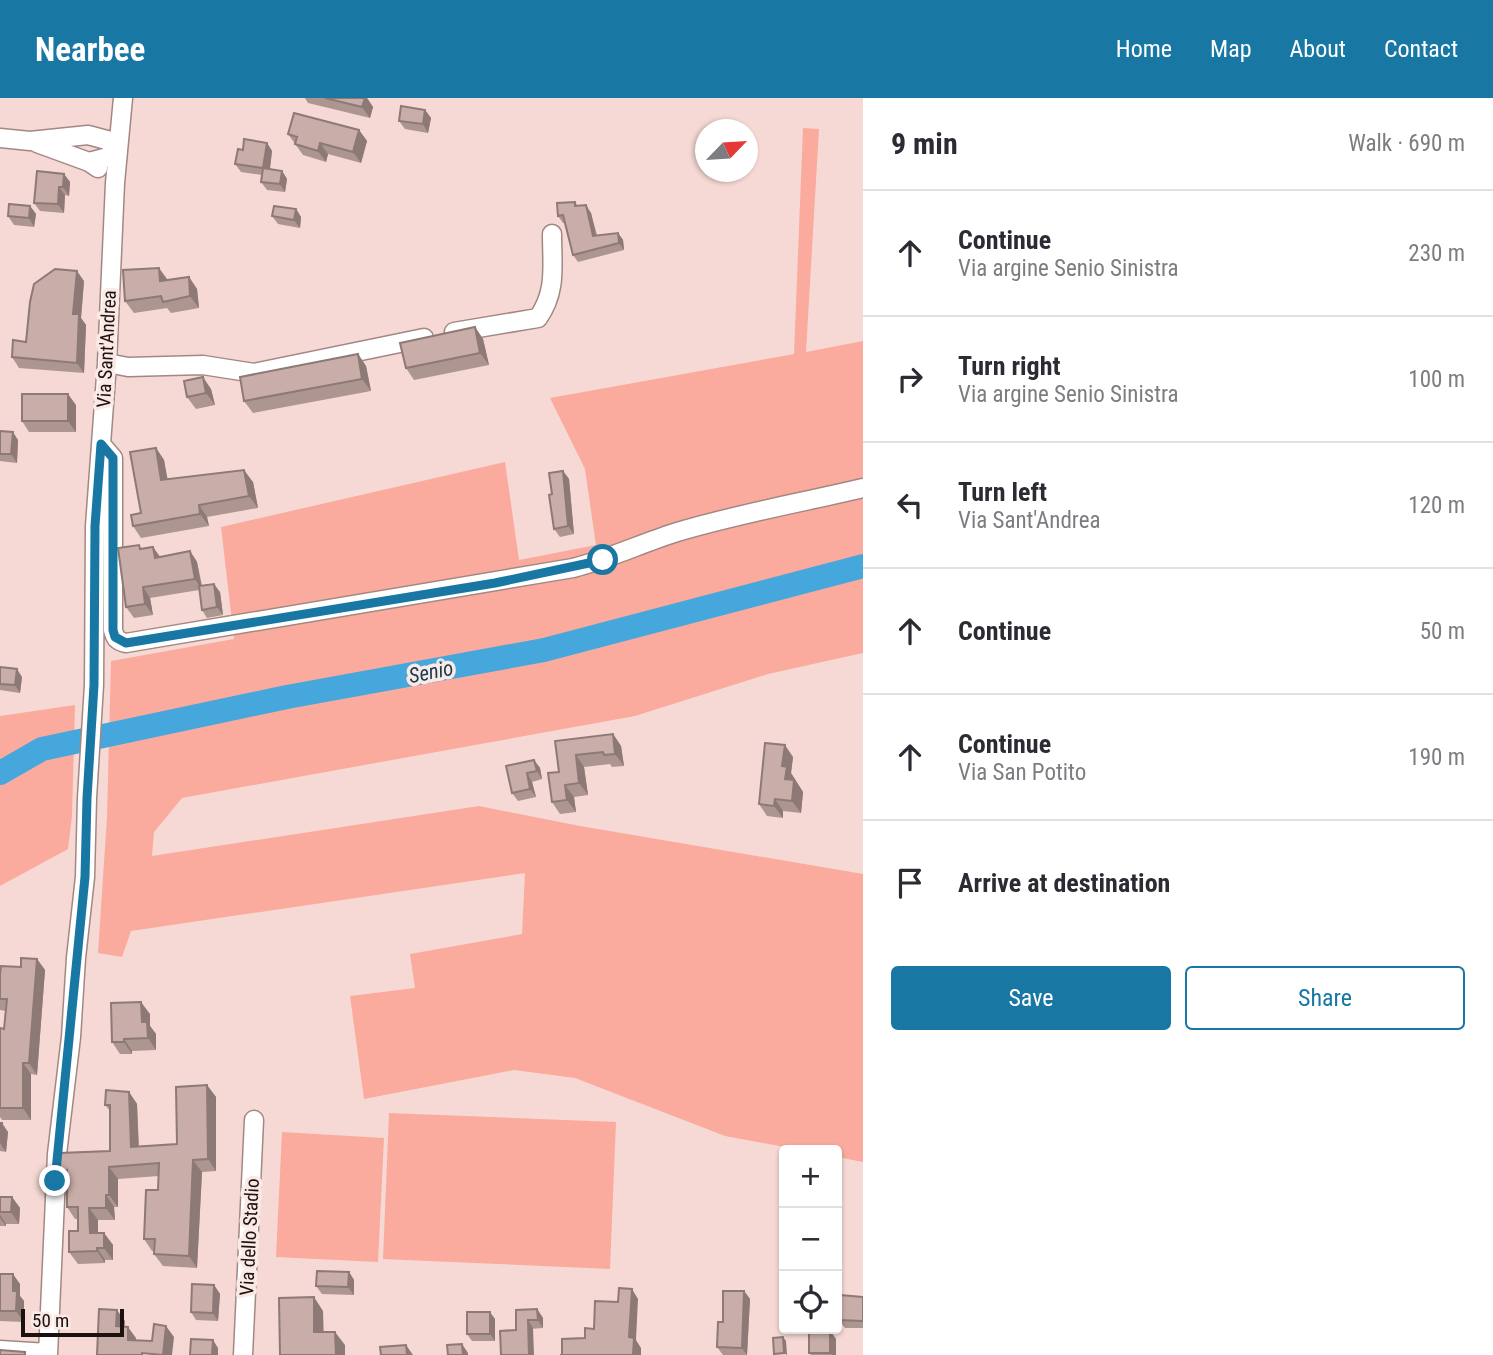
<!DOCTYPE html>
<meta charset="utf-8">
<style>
:root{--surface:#fff;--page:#f2f2f3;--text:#2b2b33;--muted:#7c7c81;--line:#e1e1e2;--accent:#1977a4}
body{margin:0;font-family:"Roboto Condensed",sans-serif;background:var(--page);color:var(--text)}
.controls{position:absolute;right:21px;bottom:21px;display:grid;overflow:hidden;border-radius:7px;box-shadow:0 2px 5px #0004}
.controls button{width:63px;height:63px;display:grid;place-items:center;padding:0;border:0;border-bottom:2px solid var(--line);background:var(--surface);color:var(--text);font:35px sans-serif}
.compass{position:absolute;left:695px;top:21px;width:63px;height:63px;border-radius:50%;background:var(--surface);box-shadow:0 2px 5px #0004;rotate:65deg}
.scale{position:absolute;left:21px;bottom:18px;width:103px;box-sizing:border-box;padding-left:7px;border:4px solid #1b110f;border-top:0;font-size:19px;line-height:24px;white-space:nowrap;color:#1b110f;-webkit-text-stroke:5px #fbe9e6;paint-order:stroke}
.stop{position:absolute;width:21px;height:21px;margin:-16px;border:5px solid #1977a4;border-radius:50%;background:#fff}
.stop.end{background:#1977a4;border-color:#fff;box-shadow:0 2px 7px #0008}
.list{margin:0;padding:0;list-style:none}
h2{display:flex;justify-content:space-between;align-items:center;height:91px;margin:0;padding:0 28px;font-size:30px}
h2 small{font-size:23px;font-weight:400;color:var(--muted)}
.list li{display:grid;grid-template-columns:46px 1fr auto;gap:21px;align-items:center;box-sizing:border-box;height:126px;padding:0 28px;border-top:2px solid var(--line)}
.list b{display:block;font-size:26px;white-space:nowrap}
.list p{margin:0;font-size:23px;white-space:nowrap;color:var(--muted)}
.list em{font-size:23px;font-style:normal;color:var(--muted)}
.actions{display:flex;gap:14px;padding:21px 28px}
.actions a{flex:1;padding:16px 0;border:2px solid var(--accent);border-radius:7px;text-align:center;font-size:24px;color:var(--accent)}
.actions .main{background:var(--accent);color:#fff}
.icon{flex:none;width:38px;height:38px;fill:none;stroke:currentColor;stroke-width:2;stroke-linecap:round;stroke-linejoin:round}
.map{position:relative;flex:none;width:863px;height:1257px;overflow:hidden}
header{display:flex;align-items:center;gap:42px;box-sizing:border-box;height:98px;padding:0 35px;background:var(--accent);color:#fff}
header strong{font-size:33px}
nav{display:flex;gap:38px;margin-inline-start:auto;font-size:24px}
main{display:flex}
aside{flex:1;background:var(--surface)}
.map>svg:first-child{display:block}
.green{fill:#fbab9d}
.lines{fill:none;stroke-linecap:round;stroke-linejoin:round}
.river{stroke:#45a7dc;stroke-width:24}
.minor-casing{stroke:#a28883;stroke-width:21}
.minor{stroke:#fff;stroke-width:18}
.wall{fill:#ad9590}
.shaded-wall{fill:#8d7976}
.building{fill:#c9ada8;stroke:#8d7976;stroke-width:2}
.route{stroke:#1977a4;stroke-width:9}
.labels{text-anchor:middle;stroke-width:7;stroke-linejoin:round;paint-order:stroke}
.street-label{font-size:19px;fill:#1b110f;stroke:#fbe9e6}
.water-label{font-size:21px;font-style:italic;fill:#143d54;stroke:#fbe9e6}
</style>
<header>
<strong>Nearbee</strong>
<nav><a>Home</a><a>Map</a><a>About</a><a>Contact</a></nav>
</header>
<main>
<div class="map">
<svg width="863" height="1257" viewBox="0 0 863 1257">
<rect width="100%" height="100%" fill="#f6d9d4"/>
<!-- green -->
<path class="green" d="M803 30 819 31 806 254 863 243V555L768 576 635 618 182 700 154 734 152 758 479 708 580 728 863 776V1064L837 1059V1052H801L725 1038 575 980 514 972 364 1001 350 898 415 890 410 856 522 836 525 775 131 833 122 859 98 855 107 719 111 563 234 541 221 429 505 364 519 462 596 447 585 371 550 300 794 256Z
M75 607 72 718 68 751 0 788V618Z
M389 1015 616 1024 610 1171 383 1161Z
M282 1034 384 1040 378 1164 276 1159Z"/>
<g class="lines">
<!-- river -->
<path class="river" d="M0 675 42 651 287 599 544 552 863 468"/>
<defs>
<path id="minor" d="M0 40 30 43 88 37 118 45 108 59 89 64
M37 45 89 64 98 70
M454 234 538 220C557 193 552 168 552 136
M107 265 128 269 203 267 254 275 424 240
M101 346 113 360V532C115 540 117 543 126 545L573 470C608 461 640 446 674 435 736 416 800 405 863 390
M0 1252 48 1255
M48 1257 57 1056 71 939 76 860 85 779 87 700 94 587 95 428 107 265 115 85 123 0
M243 1257 254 1022"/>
</defs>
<!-- minor casing -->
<use href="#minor" class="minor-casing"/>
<!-- minor -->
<use href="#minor" class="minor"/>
</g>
<!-- wall -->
<path class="wall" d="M305 0H367L373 9 370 20 308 5Z
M425 12 431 20 428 35 405 31 399 23Z
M359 32 367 43 361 65 328 56 326 64 303 57 288 36Z
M267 45 272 53 270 71 282 73 287 81 285 94 267 92 261 84 262 77 241 74 235 66 243 52Z
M64 76 70 84 69 98 65 97 64 115 40 113 34 105Z
M575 104 578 108 591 115 597 137 618 135 623 142 624 152 578 164 573 157 565 125H563L558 118Z
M30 108 36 116 34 129 14 127 8 118Z
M296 111 301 119 300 130 278 126 272 118Z
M189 179 197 191 199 210 171 215 167 210 134 215 125 203 167 181V182Z
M84 183 81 220 86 227 84 275 19 270 12 259Z
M475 229 483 241 489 267 414 282 406 270Z
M358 256 366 268 371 293 253 315 244 303Z
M211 291 215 307 196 311 187 299Z
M76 307V334H29L22 323Z
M0 333 18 342 17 365 0 363Z
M156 350 164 362 167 382 253 384 258 410 207 419 209 428 141 440 133 428 141 415Z
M563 373 569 381 574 436 560 439 554 431 552 396Z
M190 453 197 464 202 487 220 494 223 517 207 520 202 512 199 492 150 500 153 517 134 520 126 509 160 459Z
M0 569 22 579 20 595 0 592Z
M613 636 621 648 624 668 612 669 610 666 584 669 588 697 574 699 576 714 560 716 552 704 559 674 555 643Z
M793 659 791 675 803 694 801 715 783 713V720L767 718 759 706Z
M534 662 540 670 542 681 532 684 536 699 518 703 512 695Z
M37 861 45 872 37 977 31 976V1022H2L0 1019V930L4 931 6 913 0 912V876L21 869Z
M150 916V928L156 936V952L132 953V956H120L112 944Z
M207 987 216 999V1073L202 1074 197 1170 163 1168 154 1156V1153H152L144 1141 158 1092 159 1078 118 1081V1109H114L115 1122H98V1135H104L113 1147V1162H105V1165L78 1166 69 1154 78 1133V1121H75L67 1109V1083L59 1073 110 1053V1013L105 1007 129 994 137 1006 139 1048 177 1046Z
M0 1025 8 1034 6 1054 0 1053Z
M0 1099H12L20 1110 19 1126H6V1128H0Z
M349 1174 354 1182V1197L322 1196 316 1188Z
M0 1176 20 1186V1198L24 1203V1224L0 1223Z
M214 1187 220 1196 218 1223 196 1222 191 1214Z
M744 1193 750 1201 747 1257H723L717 1249 723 1224Z
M863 1199V1230H845L839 1222Z
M537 1211 543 1220V1230L516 1232Z
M495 1221V1243H472L467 1236Z
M830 1233 836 1241V1257H811L809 1255Z"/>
<!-- shaded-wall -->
<path class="shaded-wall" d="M365 0H367L373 9 370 20 362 9Z
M425 12 431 20 428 35 423 26Z
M359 32 367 43 361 65 353 54Z
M267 45 272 53 269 78 263 70Z
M320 45 328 56 326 64 318 53Z
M282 73 287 81 285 94 280 86Z
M64 76 70 84 69 98 63 89Z
M59 89 65 97 64 115 58 106Z
M586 107 591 115 598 145 593 138Z
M30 108 36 116 34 129 29 120Z
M296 111 301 119 300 130 294 122Z
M618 135 623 142 624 152 619 145Z
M159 170 167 181 169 195 160 183Z
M77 173 84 183 81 220 86 227 84 275 77 265 73 216Z
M189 179 197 191 199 210 190 198Z
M475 229 483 241 489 267 480 255Z
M358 256 366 268 371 293 362 281Z
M203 279 211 291 215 307 206 295Z
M68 296 76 307V334L68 323Z
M13 334 18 342 17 365 11 356Z
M156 350 164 362 170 394 161 382Z
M244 372 253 384 258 410 249 398Z
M563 373 569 381 574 436 568 428Z
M199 407 207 419 209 428 200 416Z
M153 449 161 460H155Z
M190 453 197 464 202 492 195 481Z
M214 486 220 494 223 517 217 509Z
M143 489 150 500 153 517 145 506Z
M17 571 22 579 20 595 15 587Z
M613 636 621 648 624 668 615 656Z
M785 647 793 659 791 675 803 694 801 715 792 703 782 668Z
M576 657 584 669 588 697 579 685Z
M534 662 540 670 542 681 537 673Z
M527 675 532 684 536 699 530 691Z
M565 687 574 699 576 714 567 702Z
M775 701 783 713V720L774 708Z
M37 861 45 872 37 977 29 965Z
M141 904 150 916V928L156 936V952L148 940 142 924Z
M124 941 132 953V956L124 944Z
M23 965 31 976V1022L23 1010Z
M207 987 216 999V1073L208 1061Z
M129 994 137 1006 139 1061 131 1049Z
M2 1025 8 1034 6 1054 0 1045Z
M193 1062 202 1074 197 1170 189 1158Z
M109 1069 118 1081V1109L109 1097Z
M106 1097 114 1109 115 1122 106 1110Z
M12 1099 20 1110 19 1126 11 1114Z
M89 1110 98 1122V1147L90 1135Z
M0 1117 6 1126V1128L0 1120Z
M104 1135 113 1147V1162L104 1150Z
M97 1150 105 1162V1165L97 1153Z
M349 1174 354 1182V1197L348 1189Z
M13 1176 20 1186V1198L24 1203V1224L16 1213 13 1193Z
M214 1187 220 1196 218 1223 213 1215Z
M632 1191 638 1201 636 1242 641 1250V1257H633L629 1239Z
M744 1193 750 1201 747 1257 742 1250Z
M314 1199 323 1213 324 1248 314 1234Z
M537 1211 543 1220V1230L538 1222Z
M117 1212 125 1223 124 1239 116 1228Z
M490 1214 495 1221V1243L490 1236Z
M528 1222 533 1230 534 1257H529Z
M166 1228 174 1239 172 1257H163Z
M128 1229 136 1240 135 1253 128 1242Z
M830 1233 836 1241V1257H832L830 1255Z
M335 1234 345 1247V1257H336Z
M783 1239 786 1243 787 1257 784 1255Z
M213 1242 218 1250V1257H212Z
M462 1246 468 1255V1257H463Z
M406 1247 413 1257H407Z"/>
<!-- building -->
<path class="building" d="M325 0H365L362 9Z
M401 8 425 12 423 26 399 23Z
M294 15 359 32 353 54 320 45 318 53 295 46 297 39 288 36Z
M244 41 267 45 263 70 235 66 238 51 243 52Z
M263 70 282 73 280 86 261 84Z
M37 73 64 76 63 89H59L58 106 34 105Z
M575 104V108L586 107 593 138 618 135 619 145 573 157 563 117 558 118 557 105Z
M9 106 30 108 29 120 8 118Z
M274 108 296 111 294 122 272 118Z
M159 170 160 183 189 179 190 198 163 204 161 198 125 203 123 172Z
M55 171 77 173 73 216H79L77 265 12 259 13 242 26 244 30 204 34 186Z
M475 229 480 255 406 270 400 245Z
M358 256 362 281 244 303 240 279Z
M203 279 206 295 187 299 184 283Z
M22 296H68V323H22Z
M0 333 13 334 11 356H0Z
M156 350 161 382 244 372 249 398 199 407 200 416 133 428 131 417 141 415 130 354Z
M563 373 568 428 554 431 549 397 552 396 549 375Z
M139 447 140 451 153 449 155 460 190 453 195 481 143 489 145 506 126 509 118 450Z
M214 486 217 509 202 512 199 488Z
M0 569 17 571 15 587 0 586Z
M613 636 615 656 604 657 603 654 576 657 579 685 565 687 567 702 552 704 548 675 559 674 555 643Z
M765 645 785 647 782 668 787 669 785 681 794 682 792 703 775 701 774 708 759 706Z
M534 662 537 673 527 675 530 691 512 695 506 668Z
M21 860 37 861 29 965H23V1010H0V930L4 931 7 901H0V876L1 868 21 869Z
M141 904 142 924H147L148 940 124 941V944H112L111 905Z
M207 987 208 1061 193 1062 189 1158 154 1156 155 1141H144L146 1092H158L159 1065 109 1069V1097H106V1110H89L90 1135H104V1150H97V1153L69 1154V1133H78V1109H67V1072L59 1073 60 1055 110 1053V1007H105L106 992 129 994 131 1049 177 1046 176 989Z
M0 1025H2L0 1045Z
M0 1099H12L11 1114H0Z
M317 1173 349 1174 348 1189 316 1188Z
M0 1176H13V1193H17L16 1213H0Z
M192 1186 214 1187 213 1215 191 1214Z
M619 1190 632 1191 629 1239 634 1240 633 1257H560H562V1241L585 1240V1230L594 1231 595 1203 618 1204Z
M723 1193H744L742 1250 717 1249 718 1224H723Z
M840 1197 863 1199V1223L839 1222Z
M314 1199V1234H335L336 1257H280L279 1200Z
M99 1211 117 1212 116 1228 128 1229V1242L152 1243 154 1226 166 1228 163 1257 142 1255V1257H97Z
M537 1211 538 1222H528L529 1257H501L500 1233 516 1232V1212Z
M467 1214H490V1236H467Z
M809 1233H830V1255H809Z
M783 1239 784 1255 774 1256 773 1240Z
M191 1241 213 1242 212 1257H190Z
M462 1246 463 1257H448L447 1247Z
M406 1247 407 1257H381L380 1249Z
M0 1252 25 1254V1257H0Z"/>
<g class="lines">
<!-- route -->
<path class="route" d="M55 1083 85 779 87 700 94 587 95 428 101 346 113 360V532L115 539 126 545 495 485 603 462"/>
</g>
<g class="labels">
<!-- street labels -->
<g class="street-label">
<text transform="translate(106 251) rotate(-87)" y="7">Via Sant'Andrea</text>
<text transform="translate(249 1139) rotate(-87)" y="7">Via dello Stadio</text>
</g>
<!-- water labels -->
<g class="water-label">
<text transform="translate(431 574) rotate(-11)" y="7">Senio</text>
</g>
</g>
</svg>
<div class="controls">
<button>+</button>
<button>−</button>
<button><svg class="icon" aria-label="locate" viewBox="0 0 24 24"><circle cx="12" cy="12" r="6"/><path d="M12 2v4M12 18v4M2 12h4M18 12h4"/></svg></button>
</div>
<svg class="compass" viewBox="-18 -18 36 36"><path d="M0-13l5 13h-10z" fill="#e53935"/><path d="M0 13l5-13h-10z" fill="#7c7c81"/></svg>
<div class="scale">50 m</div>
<div class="stop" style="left:603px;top:462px"></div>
<div class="stop end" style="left:55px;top:1083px"></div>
</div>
<aside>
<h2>9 min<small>Walk · 690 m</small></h2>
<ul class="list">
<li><svg class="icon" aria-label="ahead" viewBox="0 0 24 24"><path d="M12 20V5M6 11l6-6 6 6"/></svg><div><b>Continue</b><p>Via argine Senio Sinistra</p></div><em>230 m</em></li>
<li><svg class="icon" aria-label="right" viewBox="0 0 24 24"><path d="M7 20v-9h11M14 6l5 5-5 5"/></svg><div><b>Turn right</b><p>Via argine Senio Sinistra</p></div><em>100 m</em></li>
<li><svg class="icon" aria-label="left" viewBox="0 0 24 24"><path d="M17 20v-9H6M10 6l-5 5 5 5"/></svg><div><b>Turn left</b><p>Via Sant'Andrea</p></div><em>120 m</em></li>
<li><svg class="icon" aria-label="ahead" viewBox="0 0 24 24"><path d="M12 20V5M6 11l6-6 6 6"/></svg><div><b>Continue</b></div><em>50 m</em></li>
<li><svg class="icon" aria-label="ahead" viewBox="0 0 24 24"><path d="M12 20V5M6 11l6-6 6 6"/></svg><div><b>Continue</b><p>Via San Potito</p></div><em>190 m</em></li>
<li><svg class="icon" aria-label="arrive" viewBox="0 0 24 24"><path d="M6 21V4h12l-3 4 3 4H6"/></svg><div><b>Arrive at destination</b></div></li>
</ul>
<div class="actions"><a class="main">Save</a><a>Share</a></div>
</aside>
</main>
